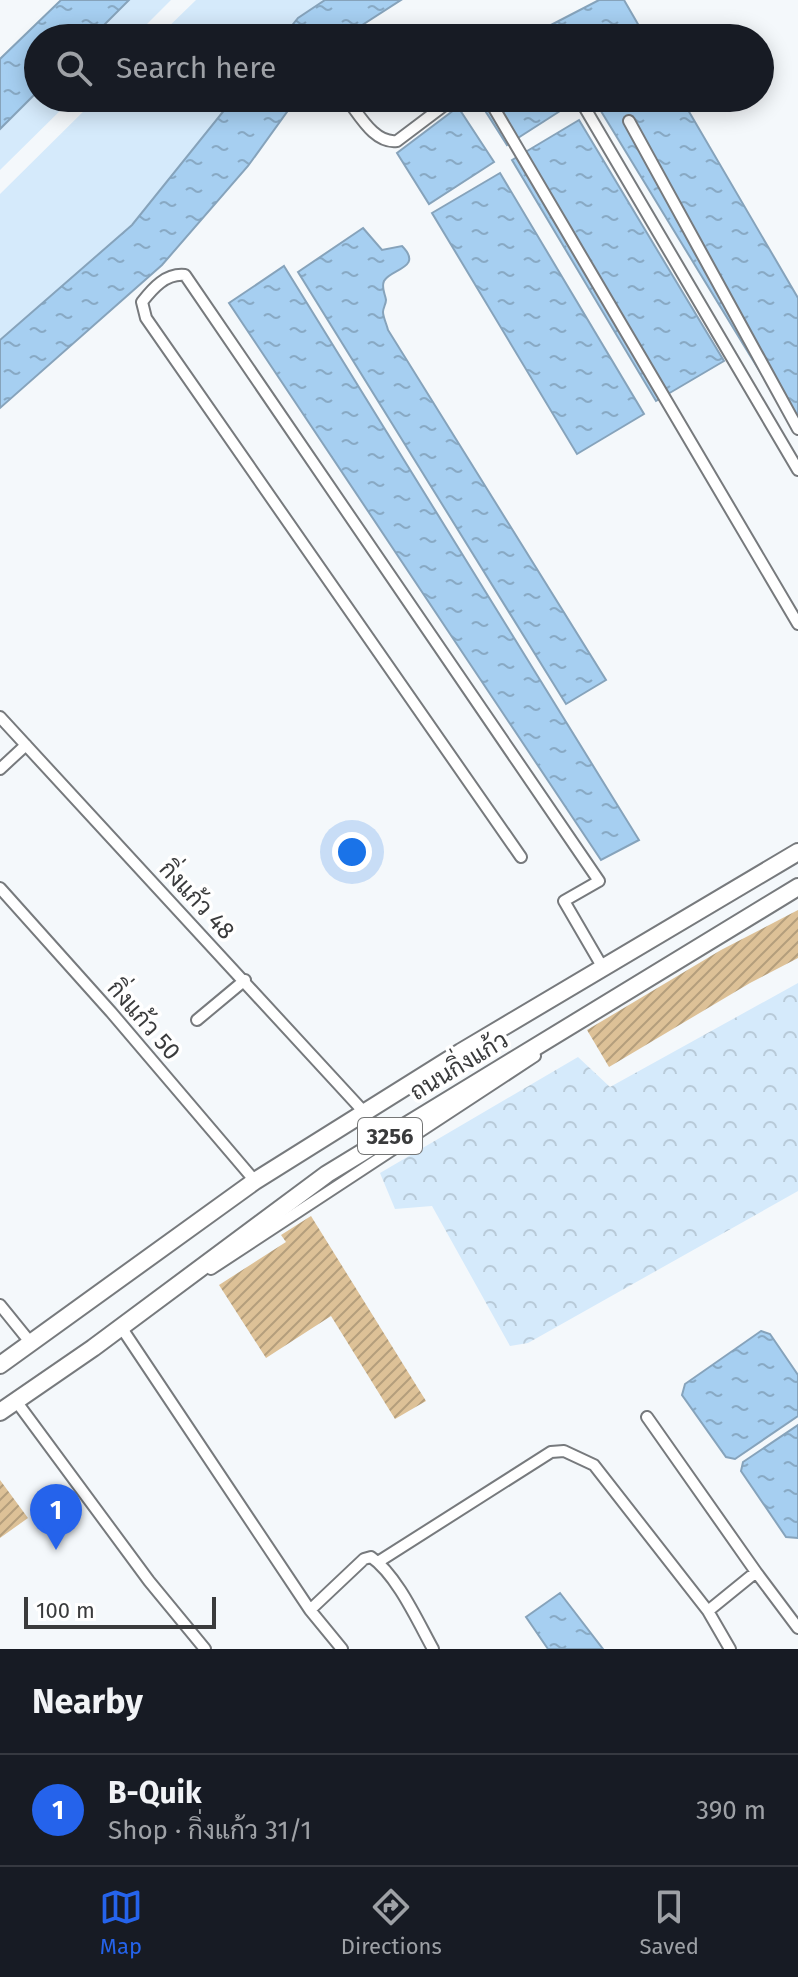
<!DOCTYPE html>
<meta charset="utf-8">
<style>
:root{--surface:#171b24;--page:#20242c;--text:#f1f3f6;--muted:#9ea1a6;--line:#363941;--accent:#2563eb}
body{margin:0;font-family:"Fira Sans",Sarabun,sans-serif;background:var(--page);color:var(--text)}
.scale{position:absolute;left:24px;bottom:20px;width:192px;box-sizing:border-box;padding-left:8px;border:4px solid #3a3b3c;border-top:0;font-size:22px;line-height:28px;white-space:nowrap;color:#3a3b3c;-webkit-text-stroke:6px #fff;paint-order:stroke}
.you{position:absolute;left:352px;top:852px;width:28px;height:28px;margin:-20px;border:6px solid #fff;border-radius:50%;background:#1a73e8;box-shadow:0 0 0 12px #1a73e833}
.badge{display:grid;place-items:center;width:52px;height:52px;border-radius:50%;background:var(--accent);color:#fff;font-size:26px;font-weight:700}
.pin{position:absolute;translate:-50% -66px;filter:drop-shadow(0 2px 4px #0008)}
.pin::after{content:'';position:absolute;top:42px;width:28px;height:24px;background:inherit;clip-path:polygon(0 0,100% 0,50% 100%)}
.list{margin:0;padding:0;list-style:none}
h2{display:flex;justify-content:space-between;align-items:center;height:104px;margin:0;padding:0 32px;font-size:34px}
h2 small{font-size:26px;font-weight:400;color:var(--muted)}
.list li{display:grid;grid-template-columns:52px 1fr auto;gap:24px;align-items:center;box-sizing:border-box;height:112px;padding:0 32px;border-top:2px solid var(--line)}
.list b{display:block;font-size:30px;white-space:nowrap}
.list p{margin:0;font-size:26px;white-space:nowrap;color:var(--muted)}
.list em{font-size:26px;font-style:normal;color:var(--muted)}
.icon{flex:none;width:44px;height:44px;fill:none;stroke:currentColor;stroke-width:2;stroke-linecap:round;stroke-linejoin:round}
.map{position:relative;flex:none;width:798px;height:1649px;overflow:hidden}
.search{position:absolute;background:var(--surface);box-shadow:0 4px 20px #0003;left:24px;right:24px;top:24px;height:88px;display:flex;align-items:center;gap:20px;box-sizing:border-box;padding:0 28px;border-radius:44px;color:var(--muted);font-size:30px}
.sheet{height:216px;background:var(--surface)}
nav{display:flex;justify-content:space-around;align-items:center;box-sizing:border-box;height:112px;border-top:2px solid var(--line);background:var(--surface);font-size:22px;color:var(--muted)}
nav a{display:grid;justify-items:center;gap:4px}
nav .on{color:var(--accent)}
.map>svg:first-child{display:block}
.grass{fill:#d5eafb}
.forest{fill:url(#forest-crowns)}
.water{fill:url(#water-ripples);stroke:#86a3bb;stroke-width:2}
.building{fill:url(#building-hatch)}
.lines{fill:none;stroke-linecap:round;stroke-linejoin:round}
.street-casing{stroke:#777a7d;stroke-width:14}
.primary-casing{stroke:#777a7d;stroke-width:20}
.street{stroke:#fff;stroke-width:10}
.primary{stroke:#fff;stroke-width:16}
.labels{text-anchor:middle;stroke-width:7;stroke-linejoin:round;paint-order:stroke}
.shield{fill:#fff;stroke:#757676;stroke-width:2}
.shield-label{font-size:22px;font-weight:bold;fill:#3a3b3c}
.street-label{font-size:24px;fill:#3a3b3c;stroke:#fff}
</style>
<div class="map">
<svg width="798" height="1649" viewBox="0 0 798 1649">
<defs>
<pattern id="forest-crowns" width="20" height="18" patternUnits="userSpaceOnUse" patternTransform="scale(2)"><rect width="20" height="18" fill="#d5eafb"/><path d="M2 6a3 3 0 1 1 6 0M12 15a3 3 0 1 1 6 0" fill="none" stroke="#b8cad8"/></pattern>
<pattern id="water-ripples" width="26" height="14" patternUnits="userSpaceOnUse" patternTransform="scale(2)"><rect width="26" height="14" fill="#a6cff1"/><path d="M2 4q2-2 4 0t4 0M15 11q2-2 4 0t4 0" fill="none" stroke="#88a9c4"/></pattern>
<pattern id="building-hatch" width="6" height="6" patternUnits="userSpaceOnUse" patternTransform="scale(2)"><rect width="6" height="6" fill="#ddc197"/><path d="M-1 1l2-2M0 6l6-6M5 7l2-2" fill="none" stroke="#b49e7c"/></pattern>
</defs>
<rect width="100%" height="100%" fill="#f4f8fb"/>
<!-- grass -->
<path class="grass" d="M129 0H171L133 38H91Z
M196 0H325L298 18 282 38H157Z
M38 91V98H73L0 170V129Z
M97 98H234L132 225 0 340V194Z"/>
<!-- forest -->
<path class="forest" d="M798 983V1191L528 1343 510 1346 432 1206 395 1209 380 1173 578 1057 610 1087Z"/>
<!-- water -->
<path class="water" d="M61 0H129L91 38H38V91L0 129V59Z
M325 0H401L342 38H282L298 18Z
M599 0H624L646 38H556L549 26Z
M234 98H297L248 166 162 265 0 408V340L132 225Z
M477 98H568L571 104 507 145Z
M593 98H681L798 298V434Z
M458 107 494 162 429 204 397 153Z
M579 120 724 361 656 401 512 160Z
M500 173 644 414 577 454 432 213Z
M363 228 382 250 402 246C424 268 390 269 384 281 381 288 385 293 386 300 386 304 383 308 383 312 383 317 387 325 388 330L606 680 566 704 298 272Z
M284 266 639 840 601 860 229 303Z
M761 1331 770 1334 798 1375V1416L735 1459 726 1457 682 1395 685 1384Z
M798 1425V1538L786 1537 741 1471 743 1462Z
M560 1593 603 1649H548L526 1617Z"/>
<!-- building -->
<path class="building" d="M798 910V958L750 983 609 1067 587 1030 721 950Z
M311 1216 426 1401 395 1419 331 1316 266 1358 219 1285 286 1242 281 1235Z
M0 1480 28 1518 0 1538Z"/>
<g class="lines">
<defs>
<path id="street" d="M536 38 546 34 550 38
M346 98C359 114 374 144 397 141L454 98
M488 98 798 624
M579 98 798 470
M629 121 798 429
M0 717 364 1112
M0 769 26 745
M521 857 146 318 142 302C153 288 166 273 185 275L599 881 564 901 603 968
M0 888 111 1012 255 1181
M197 1020 245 980
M211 1269 535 1056
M0 1305 30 1342
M123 1325 121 1327 310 1610 342 1649
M16 1401 149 1581 205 1649
M647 1417 756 1572
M378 1562 551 1452 564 1451 594 1465 708 1611 730 1649
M310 1610 364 1559 371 1557C397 1575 418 1622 433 1649
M708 1611 756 1572 798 1628"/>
<path id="primary" d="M0 1365 255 1181 461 1052 798 852
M0 1412 93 1348 327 1174 798 887"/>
</defs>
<!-- street casing -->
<use href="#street" class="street-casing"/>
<!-- primary casing -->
<use href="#primary" class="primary-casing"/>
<!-- street -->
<use href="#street" class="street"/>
<!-- primary -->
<use href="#primary" class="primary"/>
</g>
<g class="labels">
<!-- shield labels -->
<rect class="shield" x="358" y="1118" width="64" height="36" rx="6"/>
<g class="shield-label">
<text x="390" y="1144">3256</text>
</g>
<!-- street labels -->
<g class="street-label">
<text transform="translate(197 900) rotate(47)" y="8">กิ่งแก้ว 48</text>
<text transform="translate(144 1020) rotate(49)" y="8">กิ่งแก้ว 50</text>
<text transform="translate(459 1066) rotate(-31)" y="8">ถนนกิ่งแก้ว</text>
</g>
</g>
</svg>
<div class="scale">100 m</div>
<div class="you"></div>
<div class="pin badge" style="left:56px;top:1550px">1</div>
<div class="search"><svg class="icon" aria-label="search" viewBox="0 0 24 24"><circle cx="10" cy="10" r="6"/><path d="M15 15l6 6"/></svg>Search here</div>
</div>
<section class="sheet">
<h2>Nearby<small></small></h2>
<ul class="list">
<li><span class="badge">1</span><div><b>B-Quik</b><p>Shop · กิ่งแก้ว 31/1</p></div><em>390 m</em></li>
</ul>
</section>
<nav>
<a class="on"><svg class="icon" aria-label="map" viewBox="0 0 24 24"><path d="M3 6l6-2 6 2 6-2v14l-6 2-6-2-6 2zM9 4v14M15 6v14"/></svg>Map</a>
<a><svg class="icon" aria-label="directions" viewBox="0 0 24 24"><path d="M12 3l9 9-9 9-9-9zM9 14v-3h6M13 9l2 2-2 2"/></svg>Directions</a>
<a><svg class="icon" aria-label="saved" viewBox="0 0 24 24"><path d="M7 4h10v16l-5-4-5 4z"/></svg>Saved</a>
</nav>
